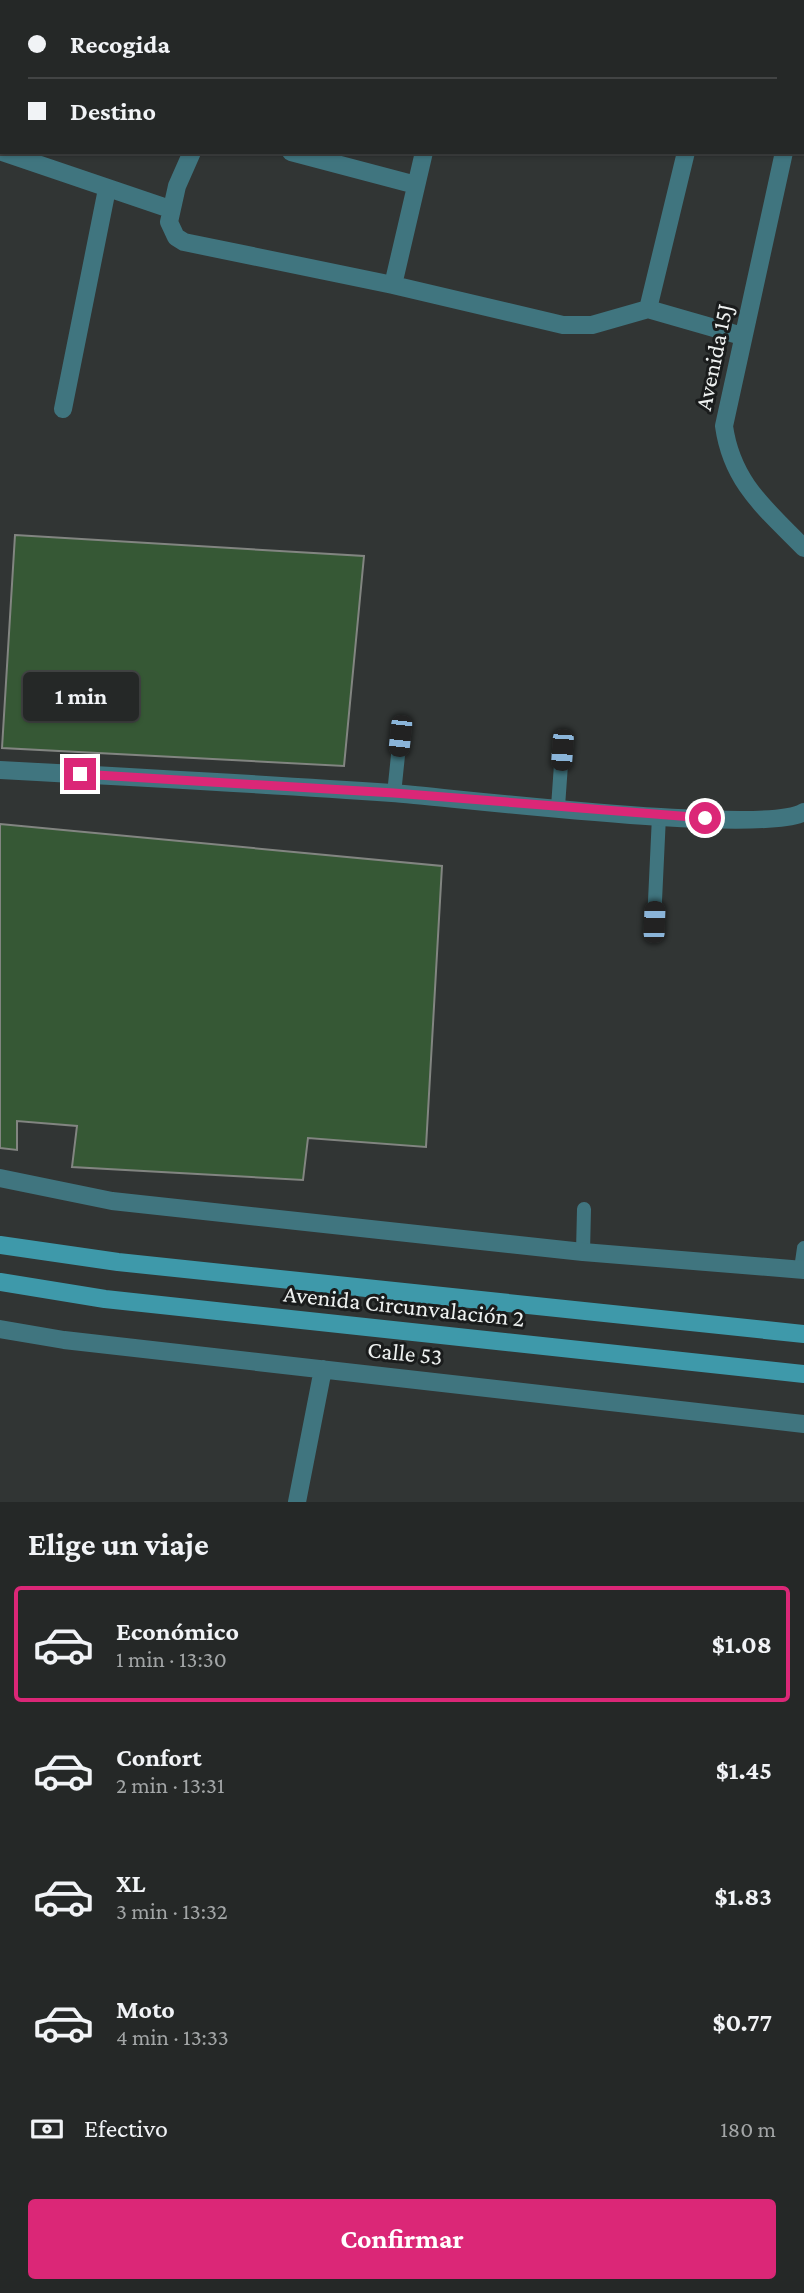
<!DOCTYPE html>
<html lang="es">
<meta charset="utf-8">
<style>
body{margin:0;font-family:"Crimson Pro",serif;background:#2d302f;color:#f1f3f6;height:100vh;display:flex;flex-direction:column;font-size:26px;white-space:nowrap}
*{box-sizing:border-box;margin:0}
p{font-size:23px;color:#a3a6a7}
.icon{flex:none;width:38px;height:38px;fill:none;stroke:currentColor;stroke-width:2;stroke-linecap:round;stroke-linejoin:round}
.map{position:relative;height:1502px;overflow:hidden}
.sheet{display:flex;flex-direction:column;background:#252827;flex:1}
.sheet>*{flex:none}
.banner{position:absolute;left:0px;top:0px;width:805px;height:154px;box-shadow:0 2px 5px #0004,0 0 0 2px #424444;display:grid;align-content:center;height:154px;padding:0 28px;background:#252827}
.end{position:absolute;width:32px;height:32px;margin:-16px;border:9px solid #db2777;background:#fff;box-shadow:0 0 0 4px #fff}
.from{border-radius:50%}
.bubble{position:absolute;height:49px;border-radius:7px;background:#252827;box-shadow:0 2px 5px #0004,0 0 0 2px #424444;font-size:23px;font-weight:700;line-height:49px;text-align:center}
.car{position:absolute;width:21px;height:42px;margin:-21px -10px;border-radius:9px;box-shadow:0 0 5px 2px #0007;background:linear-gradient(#222 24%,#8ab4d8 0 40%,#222 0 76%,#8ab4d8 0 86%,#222 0)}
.banner b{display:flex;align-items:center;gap:24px;height:66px;font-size:26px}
.banner b+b{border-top:2px solid #424444}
.banner i{width:18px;height:18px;background:#f1f3f6}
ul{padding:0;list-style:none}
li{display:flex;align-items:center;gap:21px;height:116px;margin:0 14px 10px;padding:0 14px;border:4px solid transparent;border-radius:7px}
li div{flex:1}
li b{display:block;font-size:26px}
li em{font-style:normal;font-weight:700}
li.active{border-color:#db2777}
li>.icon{width:63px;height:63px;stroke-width:1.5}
h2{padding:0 28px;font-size:32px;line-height:84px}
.pay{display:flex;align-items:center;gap:18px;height:77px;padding:0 28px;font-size:26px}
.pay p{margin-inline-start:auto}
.primary-button{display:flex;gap:14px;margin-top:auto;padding:14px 28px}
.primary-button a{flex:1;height:80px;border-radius:7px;background:#db2777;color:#fff;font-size:28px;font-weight:700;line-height:80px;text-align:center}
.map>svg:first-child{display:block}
.building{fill:#365835;stroke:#828581;stroke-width:2}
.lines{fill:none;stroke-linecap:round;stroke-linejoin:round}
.service{stroke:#40757f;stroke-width:14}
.minor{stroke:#40757f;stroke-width:18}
.secondary{stroke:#3e99aa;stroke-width:18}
.route{stroke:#db2777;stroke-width:9}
.labels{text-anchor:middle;stroke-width:6;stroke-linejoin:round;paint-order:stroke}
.street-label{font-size:24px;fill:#eef1f0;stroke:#1a1c1c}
</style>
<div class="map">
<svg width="804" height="1502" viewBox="0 0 804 1502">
<rect width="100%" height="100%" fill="#313534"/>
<path class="building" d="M15 535 364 556 344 766 2 748Z
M0 824 442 866 426 1147 308 1138 303 1180 72 1167 77 1126 17 1121V1150L0 1148Z"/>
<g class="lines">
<path class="service" d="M394 794 400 736
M558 807 562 750
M654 922 659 816
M583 1252 584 1209
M801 1269 804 1248"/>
<path class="minor" d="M403 0 409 2
M786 0 787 2
M20 2V0
M243 2 244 0
M0 19H2
M803 80 804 78
M0 91 2 83
M2 152 170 209
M192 152 177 186 169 222 176 237 184 242 393 285 563 325H592L648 309 742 336
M291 152 416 185
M784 152 724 426C732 483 766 509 804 548
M393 285 424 152
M648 309 686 152
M63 409 107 189
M0 770C131 777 262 784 392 793 458 798 765 836 804 812
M0 1178 112 1201 583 1252 804 1270
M0 1329 64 1340 804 1424
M297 1502 323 1369"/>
<path class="secondary" d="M0 1245 118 1262 804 1334
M0 1282 105 1299 804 1374"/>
</g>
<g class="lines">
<path class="route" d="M80 774 394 793 705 818"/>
</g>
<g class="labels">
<g class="street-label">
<text transform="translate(714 357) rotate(-78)" y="8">Avenida 15J</text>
<text transform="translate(404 1306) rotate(6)" y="8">Avenida Circunvalación 2</text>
<text transform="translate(405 1353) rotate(6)" y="8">Calle 53</text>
</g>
</g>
</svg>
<i class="end from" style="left:705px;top:818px"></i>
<i class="end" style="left:80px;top:774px"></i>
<div class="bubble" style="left:23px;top:672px;width:116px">1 min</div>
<i class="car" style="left:400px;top:736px;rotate:186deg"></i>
<i class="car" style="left:562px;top:750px;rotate:184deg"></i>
<i class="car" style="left:654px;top:922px;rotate:2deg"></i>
<div class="banner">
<b><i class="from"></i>Recogida</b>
<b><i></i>Destino</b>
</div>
</div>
<section class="sheet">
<h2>Elige un viaje</h2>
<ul>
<li class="active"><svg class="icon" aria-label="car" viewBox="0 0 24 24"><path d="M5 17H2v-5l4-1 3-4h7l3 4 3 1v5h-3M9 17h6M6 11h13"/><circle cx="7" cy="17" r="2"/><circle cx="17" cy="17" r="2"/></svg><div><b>Económico</b><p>1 min · 13:30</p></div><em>$1.08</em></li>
<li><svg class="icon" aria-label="car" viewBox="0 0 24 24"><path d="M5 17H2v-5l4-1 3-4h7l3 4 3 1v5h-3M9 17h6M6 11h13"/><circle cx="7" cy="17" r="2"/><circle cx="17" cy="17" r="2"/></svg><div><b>Confort</b><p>2 min · 13:31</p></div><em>$1.45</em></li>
<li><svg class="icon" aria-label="car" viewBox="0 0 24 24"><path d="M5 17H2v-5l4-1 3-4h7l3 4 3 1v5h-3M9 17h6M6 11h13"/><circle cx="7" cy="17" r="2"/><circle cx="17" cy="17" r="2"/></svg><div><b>XL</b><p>3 min · 13:32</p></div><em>$1.83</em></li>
<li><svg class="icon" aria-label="car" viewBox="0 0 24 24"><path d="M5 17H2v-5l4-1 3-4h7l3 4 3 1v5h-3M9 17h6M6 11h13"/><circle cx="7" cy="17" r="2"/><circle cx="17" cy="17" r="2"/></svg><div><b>Moto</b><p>4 min · 13:33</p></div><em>$0.77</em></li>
</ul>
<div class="pay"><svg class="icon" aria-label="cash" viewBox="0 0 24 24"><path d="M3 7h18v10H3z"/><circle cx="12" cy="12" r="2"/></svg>Efectivo<p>180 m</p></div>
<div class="primary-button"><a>Confirmar</a></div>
</section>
